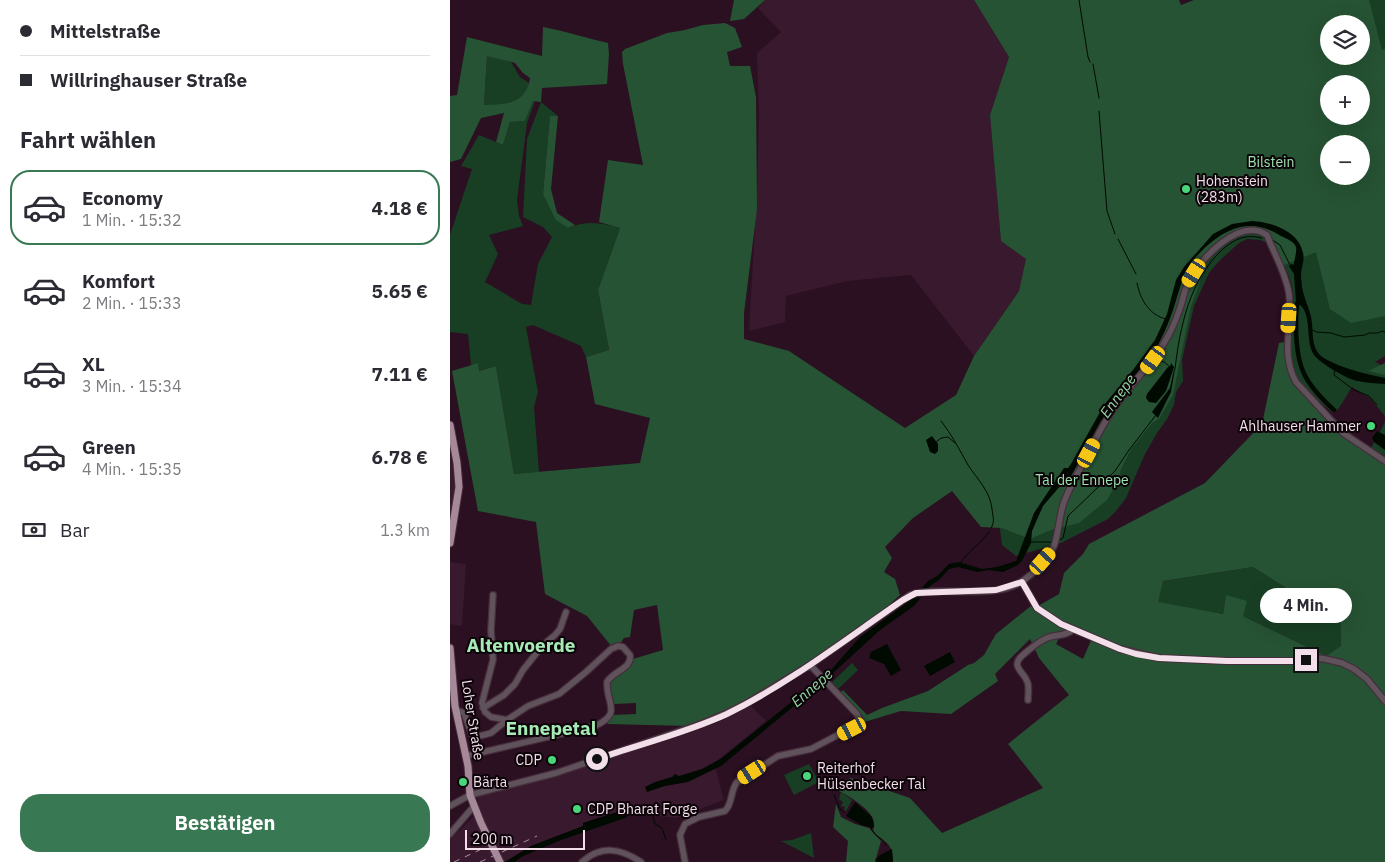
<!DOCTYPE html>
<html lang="de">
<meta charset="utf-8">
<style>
body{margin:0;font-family:"IBM Plex Sans",sans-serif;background:#f2f2f3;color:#2b2b33;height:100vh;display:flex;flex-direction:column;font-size:19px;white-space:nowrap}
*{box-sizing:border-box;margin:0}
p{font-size:16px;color:#7c7c81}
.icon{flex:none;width:28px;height:28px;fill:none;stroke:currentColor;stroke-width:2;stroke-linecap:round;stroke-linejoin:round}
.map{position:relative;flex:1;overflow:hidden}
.sheet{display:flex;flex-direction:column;background:#fff;width:450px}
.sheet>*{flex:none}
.banner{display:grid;align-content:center;height:110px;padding:0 20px;background:#fff}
.tools{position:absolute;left:870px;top:15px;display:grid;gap:10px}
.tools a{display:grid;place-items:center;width:50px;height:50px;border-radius:50%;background:#fff;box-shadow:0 5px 20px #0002;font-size:25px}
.scale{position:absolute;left:15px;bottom:12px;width:120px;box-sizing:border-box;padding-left:5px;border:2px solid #f2dfea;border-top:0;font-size:14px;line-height:18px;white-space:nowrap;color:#f2dfea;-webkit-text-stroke:4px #0c0308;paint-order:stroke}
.end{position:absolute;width:22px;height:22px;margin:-11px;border:6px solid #f2dfea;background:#111;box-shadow:0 0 0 2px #111}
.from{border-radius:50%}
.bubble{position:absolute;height:35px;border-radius:18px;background:#fff;box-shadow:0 5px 20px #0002;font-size:16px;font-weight:800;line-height:35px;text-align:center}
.car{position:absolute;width:15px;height:30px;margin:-15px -8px;border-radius:6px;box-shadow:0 0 4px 1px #0007;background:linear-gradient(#f5c518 24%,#345 0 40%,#f5c518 0 76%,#345 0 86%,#f5c518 0)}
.banner b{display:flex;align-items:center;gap:18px;height:48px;font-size:19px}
.banner b+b{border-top:1px solid #e1e1e2}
.banner i{width:12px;height:12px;background:#2b2b33}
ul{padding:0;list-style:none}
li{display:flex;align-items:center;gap:15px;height:75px;margin:0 10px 8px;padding:0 10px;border:2px solid transparent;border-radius:20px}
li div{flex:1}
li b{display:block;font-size:19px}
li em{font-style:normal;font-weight:800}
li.current{border-color:#387852}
li>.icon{width:45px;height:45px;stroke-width:1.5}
h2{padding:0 20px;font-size:22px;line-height:60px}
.pay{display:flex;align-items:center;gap:12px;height:55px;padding:0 20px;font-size:19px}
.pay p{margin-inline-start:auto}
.primary-button{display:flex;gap:10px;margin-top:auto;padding:10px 20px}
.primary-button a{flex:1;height:58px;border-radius:20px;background:#387852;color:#fff;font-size:20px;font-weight:800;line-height:58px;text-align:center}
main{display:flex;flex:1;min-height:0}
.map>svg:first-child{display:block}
.built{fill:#39192e}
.green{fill:#183f24;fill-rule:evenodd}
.forest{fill:#265333;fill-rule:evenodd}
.water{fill:#000a01}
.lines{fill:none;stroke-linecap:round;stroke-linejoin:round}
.stream{stroke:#000a01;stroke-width:1}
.canal{stroke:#000a01;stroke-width:4.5}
.minor-casing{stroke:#462d3d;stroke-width:8}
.major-casing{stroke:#462d3d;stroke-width:9}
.minor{stroke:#60525a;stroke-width:5.5}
.major{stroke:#a68999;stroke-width:7}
.rail{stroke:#a892a0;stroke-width:1;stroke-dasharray:6 6;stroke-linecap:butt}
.route{stroke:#f2dfea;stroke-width:6}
.poi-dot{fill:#47d779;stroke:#0c0308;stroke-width:2}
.labels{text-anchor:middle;stroke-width:4;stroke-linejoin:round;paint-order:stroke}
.park-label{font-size:14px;fill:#9ae2ab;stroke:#0c0308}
.poi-label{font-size:14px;fill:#f2dfea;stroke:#0c0308;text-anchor:start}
.street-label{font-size:14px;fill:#f2dfea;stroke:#0c0308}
.water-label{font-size:15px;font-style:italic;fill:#91d8a2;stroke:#0c0308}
.district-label{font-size:19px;font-weight:bold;fill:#a6ebb6;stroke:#0c0308}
</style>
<main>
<section class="sheet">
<div class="banner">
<b><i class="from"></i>Mittelstraße</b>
<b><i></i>Willringhauser Straße</b>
</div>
<h2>Fahrt wählen</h2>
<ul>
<li class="current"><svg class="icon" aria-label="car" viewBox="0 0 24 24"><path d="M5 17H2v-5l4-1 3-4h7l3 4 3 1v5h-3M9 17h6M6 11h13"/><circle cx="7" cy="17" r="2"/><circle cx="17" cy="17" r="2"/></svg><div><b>Economy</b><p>1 Min. · 15:32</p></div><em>4.18 €</em></li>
<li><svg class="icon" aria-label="car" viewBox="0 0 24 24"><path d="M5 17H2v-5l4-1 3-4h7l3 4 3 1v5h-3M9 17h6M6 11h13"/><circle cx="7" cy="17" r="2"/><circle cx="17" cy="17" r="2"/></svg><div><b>Komfort</b><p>2 Min. · 15:33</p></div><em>5.65 €</em></li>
<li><svg class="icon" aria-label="car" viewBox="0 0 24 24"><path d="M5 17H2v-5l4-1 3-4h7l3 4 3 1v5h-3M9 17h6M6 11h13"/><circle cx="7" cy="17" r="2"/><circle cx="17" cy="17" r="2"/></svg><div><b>XL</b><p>3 Min. · 15:34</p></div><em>7.11 €</em></li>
<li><svg class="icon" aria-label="car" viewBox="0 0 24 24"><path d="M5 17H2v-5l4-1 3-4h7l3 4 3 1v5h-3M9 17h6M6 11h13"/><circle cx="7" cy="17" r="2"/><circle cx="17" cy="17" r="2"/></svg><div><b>Green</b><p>4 Min. · 15:35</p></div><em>6.78 €</em></li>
</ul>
<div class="pay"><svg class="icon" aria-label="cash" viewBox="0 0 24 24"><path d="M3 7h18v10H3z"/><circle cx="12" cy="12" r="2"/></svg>Bar<p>1.3 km</p></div>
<div class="primary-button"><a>Bestätigen</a></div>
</section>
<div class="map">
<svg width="935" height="862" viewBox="0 0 935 862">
<rect width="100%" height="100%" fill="#2a1021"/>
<path class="built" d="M315 0H524L559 57 540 115 551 241 577 259 569 291 524 356 461 275 397 281 336 296 335 322 299 331 307 191 309 113 307 53 331 32 308 8Z
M0 451 6 483 3 506 0 519Z
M0 562 16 564 12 626 0 624Z
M301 706 316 721 264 763 274 800 226 818 189 814 186 806 133 823 134 826 81 846 54 862 34 821 27 797 171 755 266 723Z
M23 817 25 819 46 862H0V837L11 829Z"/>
<path class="green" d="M773 0H935V322L930 323 935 322V356L925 362 935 367V416L920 398 902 387 889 408 883 413C873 404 862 396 854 387 832 361 845 323 843 292 841 276 832 261 825 246L810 240 797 239 789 243 769 261 759 273 744 306 732 360 733 381 726 392 724 405 717 419 707 433 695 454 676 498 666 511 658 519 611 543 566 556 552 545 548 514ZM879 24H911V56H879ZM879 84H911V116H879ZM879 144H911V176H879Z
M37 55 61 62 70 77 79 83C75 104 51 104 34 106Z
M83 100 85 101 77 123 67 200 69 216 73 226 39 235 48 254 35 282 72 304 81 305 88 264 102 237 93 227 73 217 77 139 91 102 108 116 100 117 93 194 118 228C136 220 153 223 170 228L148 290 159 350 136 357 131 346 83 325 76 327 88 392 84 407 89 472 64 474 46 366 28 371 27 364 21 365 18 334 0 332V235L22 169 11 166 29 135 53 145 60 122 75 121Z
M935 422V456L921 448Z
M803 567 891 623V646L876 656 793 616 776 595 773 614 707 603 713 581Z
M402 663 408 670 386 691 379 685Z
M359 764 369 782 344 795 334 775Z
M391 792 402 800 396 811 394 810 395 807 391 806 393 802 389 799Z
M361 833 364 858 331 841 342 840Z"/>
<path class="forest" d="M284 0H315L294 19 280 21Z
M524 0H729L731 5 744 0H919L932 50 935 49V316L901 323 880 309 866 252 832 266 819 233 809 229 783 233 773 238 763 248 741 306 723 395 709 419 703 422 681 449 671 469 669 479 657 500 629 523 601 530 580 539 552 528 531 527 502 491 463 518 435 547 442 558 434 572 445 579 450 595 438 606 385 645 298 700 267 716 239 726 157 724 162 715 186 714V703L164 704 159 682C167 671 177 672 183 659L213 650 207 605 184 610 180 637 174 638 170 644 162 647 137 616 95 594 86 522 28 511 2 371 28 363 29 371 46 366 64 474 190 463 200 418 145 404 136 357 159 350 148 290 170 228 149 222 158 160 193 165 173 64 172 52 175 49 217 33 235 30 253 25 275 23 285 28 292 47 277 52 280 66H300L306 97 307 209 294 313V339L339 351 455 428 506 395 524 356 569 291 576 259 551 241 540 115 559 57ZM879 24H911V56H879ZM879 84H911V116H879ZM879 144H911V176H879Z
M93 27C115 31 136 38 158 43L159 54 157 84 92 88 91 102 83 101 75 121 60 122 53 145 46 142 54 113 31 118 11 159 0 162V96L7 95 17 37 92 56ZM37 56 65 63 73 73 80 78C76 104 56 104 34 105Z
M100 116H108L101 189 107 213 125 225 118 228 106 220 93 194Z
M835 342 836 359 839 372 878 421 935 463V862H443C443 840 433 844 423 830 431 814 400 797 389 791V783L401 778 460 798 492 833 593 788 558 744 619 695 589 658 580 639 545 674 548 681 501 714 451 711 411 723 389 694 393 690 417 715 432 708 478 691 518 665 524 663 534 655 546 634 582 605 588 606 609 594 614 573 633 554 639 544 755 483 812 424 829 343ZM803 567 891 623V646L876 656 793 616 797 601 776 595 773 614 708 602 713 581ZM624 631 642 638 633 659 606 644 610 636Z
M935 363V375L918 371Z
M386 804 391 817 405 824 419 828 431 841 425 862H396L398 841 383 827Z"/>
<path class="water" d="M802 221C821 222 849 231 853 253 855 261 851 268 851 275 851 279 852 283 852 287 854 299 861 311 862 323 863 333 862 344 868 353 878 365 919 375 935 378V384C926 383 917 383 908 381 899 380 869 363 864 355 854 340 864 311 846 302L844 274 839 266 842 264 844 265C844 260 847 252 846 247 844 241 835 238 831 236 798 214 769 231 745 258 730 276 728 300 719 321 714 334 707 347 701 358H699L651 421 620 478 611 485 593 506 582 531 581 543 572 561 568 565 553 572 539 570 527 572 508 567 499 569 489 580 480 586 464 606 430 630 372 683 271 766 238 782 215 786 197 792 195 787 205 782 222 777 225 774 229 776 252 769 272 758 381 670 410 637 462 599 478 581 487 576 499 564 509 562 532 569 547 567 566 561 584 513 614 468H618L621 464 654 405 683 370 705 340 717 314 726 280 734 267 763 234 782 224Z
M721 363 724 367 716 391 706 403 699 402 696 398 697 394 718 367H720Z
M724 369H725L721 392 708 418 702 412 720 388Z
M927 431 935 435V450L924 442 922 438Z
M482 436 488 444V451L485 454 480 452 476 440Z
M437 644 451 670 441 676 434 664 419 658 421 652Z
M500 652 505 662 480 676 474 666Z
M405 802 422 817 424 826 423 828 411 825 396 816Z
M186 806 182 813 175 818 111 840 71 857 65 862H55L81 846 133 826V823Z
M442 849 443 862H427L425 860 430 855Z"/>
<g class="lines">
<path class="stream" d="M629 0 638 57 640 62
M643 64 649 98
M649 111 657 211 665 234
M668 239 686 274
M821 239 830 245 840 265
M687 283C690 299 699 315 716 319
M861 329 866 332 881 333 894 337 915 335 919 333H928L932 331 935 332
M705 359 714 362 720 367
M725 369C730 326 740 279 773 249 786 238 796 234 812 238
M885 370 884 375 904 390 919 396 927 405
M491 421C502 435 509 449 518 465 528 480 540 491 542 509 543 517 545 522 541 528
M486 442 491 438 498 437 505 443
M608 541 613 538 618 516 665 471 679 450 706 415
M581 542H604
M510 564C517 551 531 544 539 532
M384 795 390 809 394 812
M201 809 205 824 212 828 216 840
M421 827C424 839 433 836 436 845"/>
<path class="canal" d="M850 298C845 305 846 315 846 324 846 366 853 382 884 410"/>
<g class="minor-casing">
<path id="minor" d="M572 582 587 608 611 624 670 649 709 658 777 661H844L867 658 875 659 892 663 904 669 917 679 935 701
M43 595 41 630 43 660 32 703 35 712 41 717 57 720
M578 700C578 695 579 689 578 684 575 671 558 667 574 654 581 648 589 641 597 638 605 634 617 637 623 629
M33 708 54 695 65 684 73 670 93 645 105 635 110 629 116 612
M6 710 14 713 22 735 26 737 41 733 57 720 78 706 109 694 136 672 161 649 168 646 173 647 180 655C182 669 163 671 157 682 156 704 173 713 145 726L16 756
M0 806 20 795 106 773 251 724 275 714 299 702 360 665 460 595C493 585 546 601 574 580 585 572 599 558 604 546 609 532 609 516 614 502 619 488 628 474 634 461 644 443 653 423 666 405 681 384 700 366 714 343 721 332 726 320 730 308 733 300 734 291 738 283 749 260 789 216 817 235 824 254 836 273 839 294 843 324 830 354 846 382L893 433 935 461
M0 834 24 806
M132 862C151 845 170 848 191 862
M235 862 230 835 235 824 249 817 275 811C283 803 280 791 287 782L328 756 361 749 407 725 410 720 407 714 360 665"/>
</g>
<g class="major-casing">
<path id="major" d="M0 425 7 463 9 487 0 543
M0 648 5 706 18 766 20 795 31 823 50 862"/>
</g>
<use href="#minor" class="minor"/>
<use href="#major" class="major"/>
<path class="rail" d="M4 862 36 847
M30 862 87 836"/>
</g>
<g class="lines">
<path class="route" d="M147 759C190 744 236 733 277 714 340 683 396 639 453 600L466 593 546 590 572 582 587 608 611 624 670 649 686 654 709 658 777 661H844L856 660"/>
</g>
<g class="poi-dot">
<circle cx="736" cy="189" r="5"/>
<circle cx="921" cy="426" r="5"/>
<circle cx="102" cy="760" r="5"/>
<circle cx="357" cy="776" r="5"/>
<circle cx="13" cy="782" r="5"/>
<circle cx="127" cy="809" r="5"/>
</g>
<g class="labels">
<g class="park-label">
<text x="821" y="167">Bilstein</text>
<text x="632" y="485">Tal der Ennepe</text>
</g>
<g class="poi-label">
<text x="746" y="186">Hohenstein<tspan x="746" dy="16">(283m)</tspan></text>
<text x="911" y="431" text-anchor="end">Ahlhauser Hammer</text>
<text x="92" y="765" text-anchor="end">CDP</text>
<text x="367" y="773">Reiterhof<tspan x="367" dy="16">Hülsenbecker Tal</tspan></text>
<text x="23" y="787">Bärta</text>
<text x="137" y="814">CDP Bharat Forge</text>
</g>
<g class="street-label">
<text transform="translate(23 720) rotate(81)" y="5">Loher Straße</text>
</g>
<g class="water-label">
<text transform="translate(668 396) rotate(-54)" y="5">Ennepe</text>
<text transform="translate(362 688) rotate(-41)" y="5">Ennepe</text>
</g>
<g class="district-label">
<text x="71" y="652">Altenvoerde</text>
<text x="101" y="735">Ennepetal</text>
</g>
</g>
</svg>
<div class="tools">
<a><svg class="icon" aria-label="layers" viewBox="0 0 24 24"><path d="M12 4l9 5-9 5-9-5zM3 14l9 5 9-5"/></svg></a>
<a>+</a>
<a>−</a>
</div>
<div class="scale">200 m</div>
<i class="end from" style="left:147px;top:759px"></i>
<i class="end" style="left:856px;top:660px"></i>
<div class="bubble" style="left:810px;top:588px;width:92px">4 Min.</div>
<i class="car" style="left:744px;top:273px;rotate:212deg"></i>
<i class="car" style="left:839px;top:318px;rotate:184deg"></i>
<i class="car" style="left:703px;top:360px;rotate:216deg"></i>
<i class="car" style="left:639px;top:453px;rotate:28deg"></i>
<i class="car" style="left:593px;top:561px;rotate:42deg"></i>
<i class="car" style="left:402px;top:729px;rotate:243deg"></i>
<i class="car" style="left:302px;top:772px;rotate:237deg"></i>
</div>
</main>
